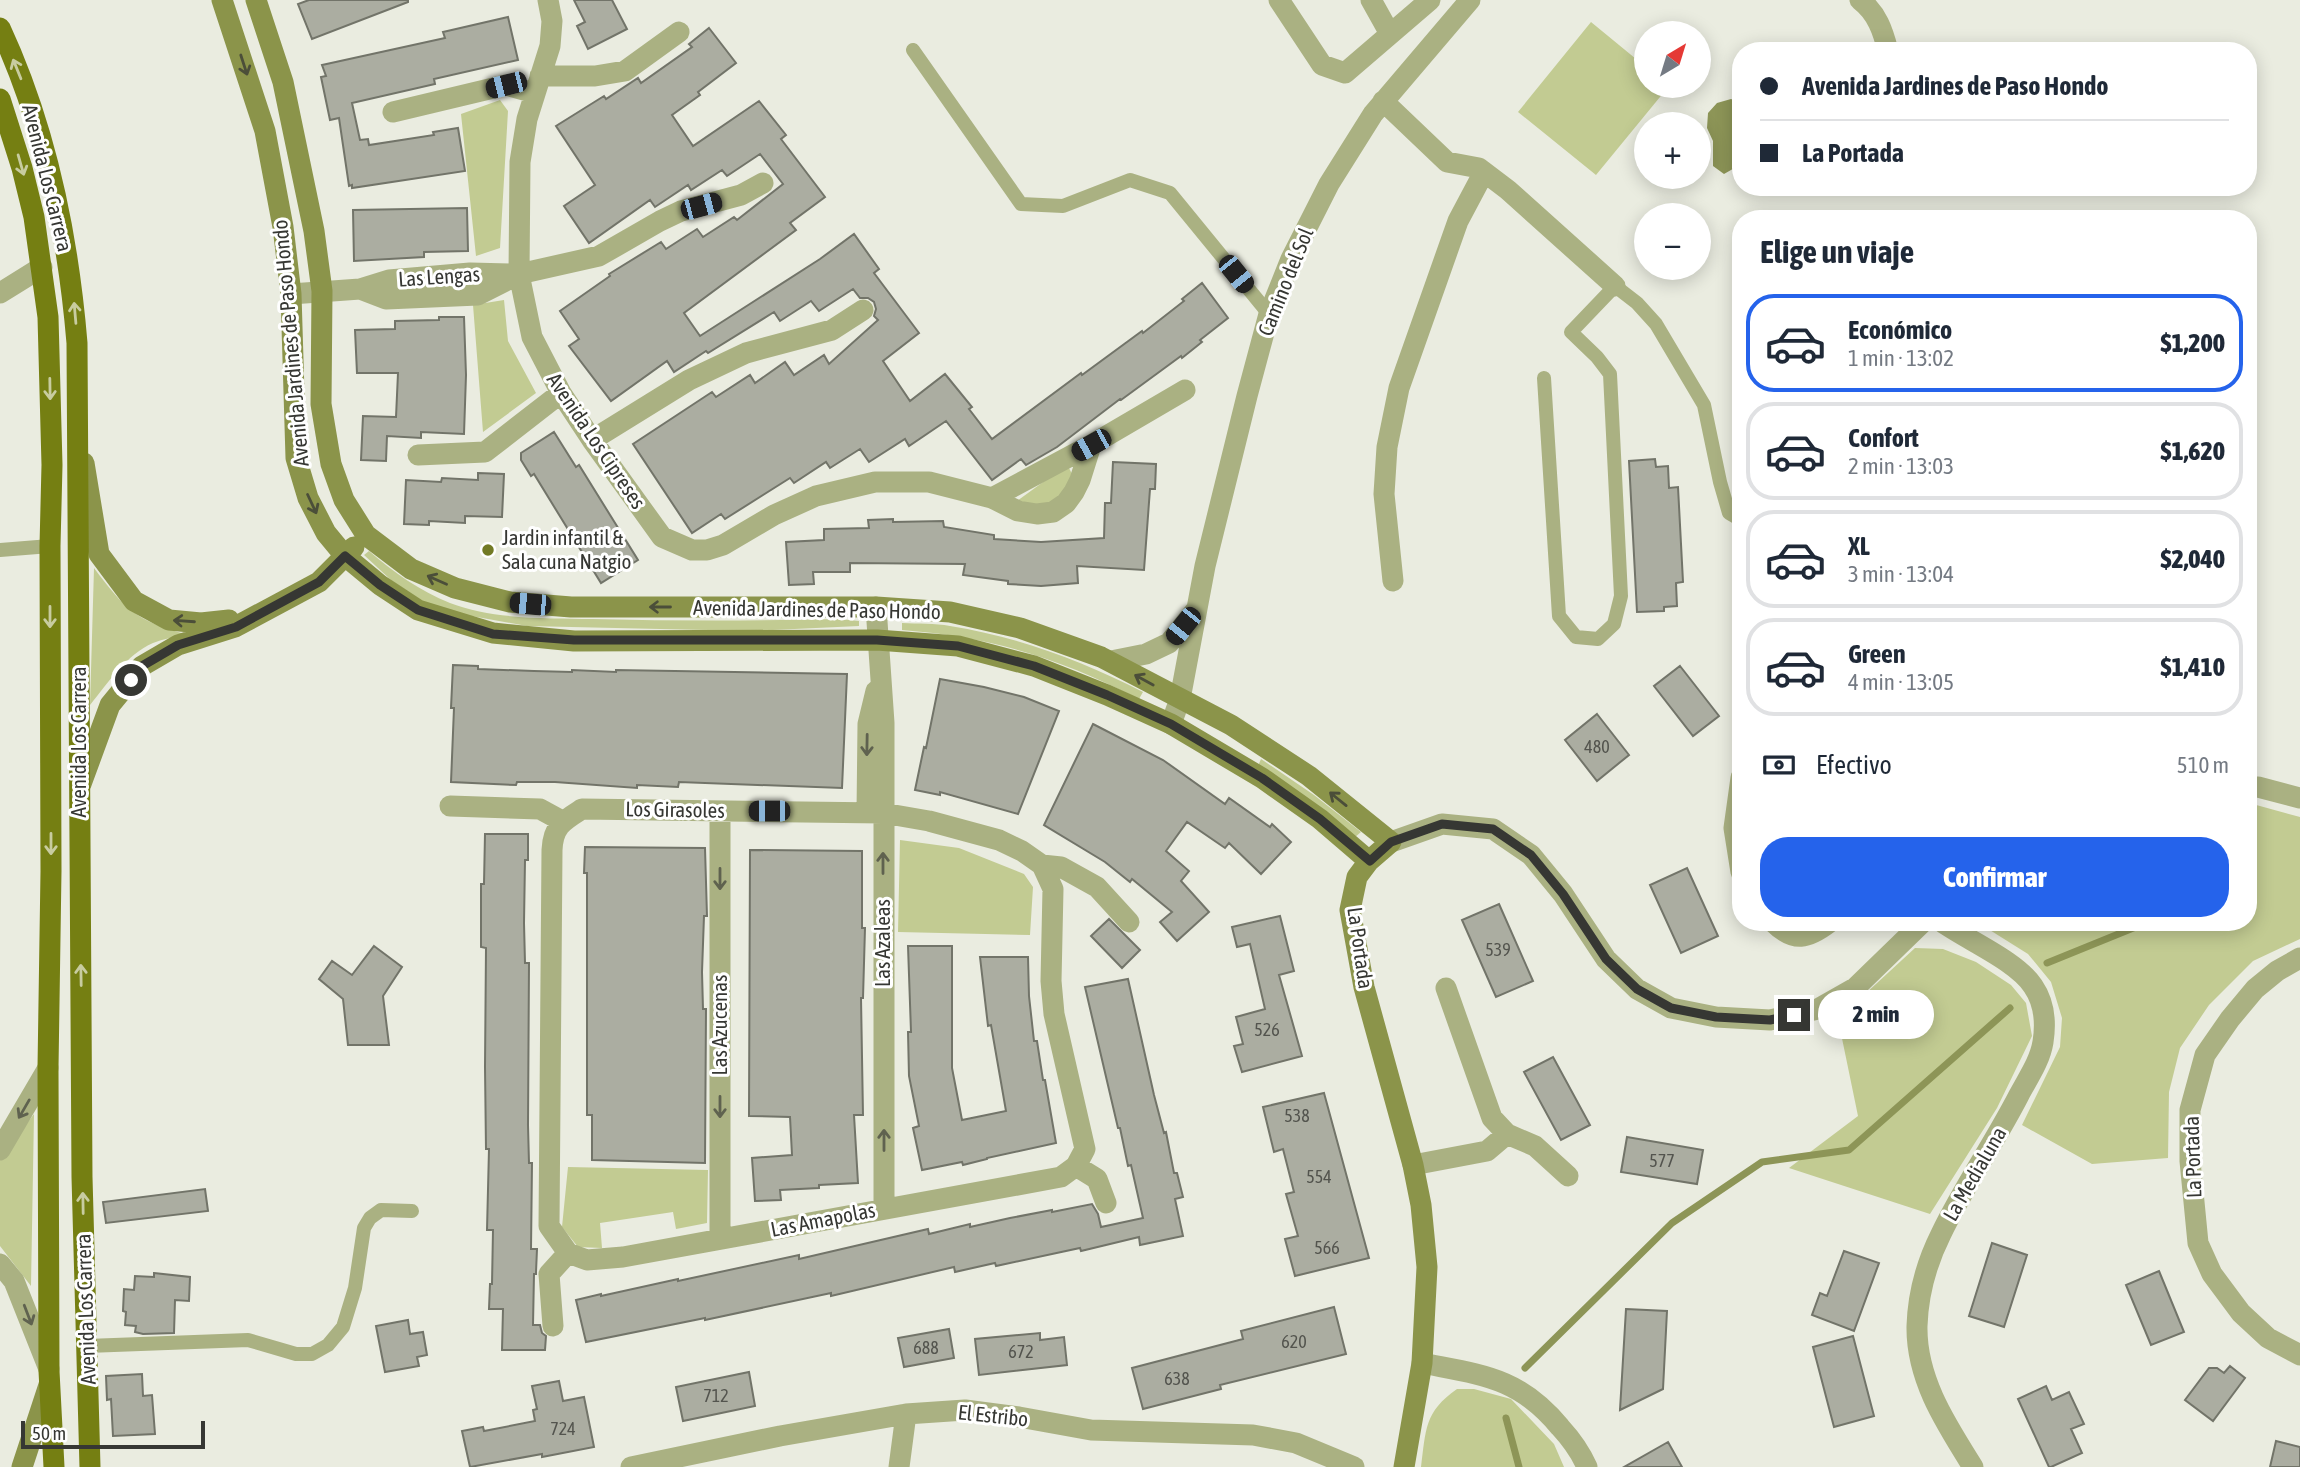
<!DOCTYPE html>
<html lang="es">
<meta charset="utf-8">
<style>
body{margin:0;font-family:"Asap Condensed",sans-serif;background:#f2f2f3;color:#1f2937;height:100vh;display:flex;flex-direction:column;font-size:26px;white-space:nowrap}
*{box-sizing:border-box;margin:0}
p{font-size:23px;color:#747a83}
.icon{flex:none;width:38px;height:38px;fill:none;stroke:currentColor;stroke-width:2;stroke-linecap:round;stroke-linejoin:round}
.map{position:relative;flex:1;overflow:hidden}
.side{position:absolute;left:1732px;top:210px;width:525px;height:721px;display:flex;flex-direction:column;background:#fff;border-radius:28px;box-shadow:0 4px 18px #0003}
.side>*{flex:none}
.guide{position:absolute;left:1732px;top:42px;width:525px;height:154px;border-radius:28px;box-shadow:0 4px 18px #0003;display:grid;align-content:center;height:154px;padding:0 28px;background:#fff}
.needle{width:46px;rotate:38deg}
.controls{position:absolute;left:1634px;top:21px;display:grid;gap:14px}
.controls a{display:grid;place-items:center;width:77px;height:77px;border-radius:50%;background:#fff;box-shadow:0 4px 18px #0003;font-size:35px}
.scale{position:absolute;left:21px;bottom:18px;width:184px;box-sizing:border-box;padding-left:7px;border:4px solid #363733;border-top:0;font-size:19px;line-height:24px;white-space:nowrap;color:#363733;-webkit-text-stroke:5px #fff;paint-order:stroke}
.end{position:absolute;width:32px;height:32px;margin:-16px;border:9px solid #363733;background:#fff;box-shadow:0 0 0 4px #fff}
.from{border-radius:50%}
.bubble{position:absolute;height:49px;border-radius:24px;background:#fff;box-shadow:0 4px 18px #0003;font-size:23px;font-weight:800;line-height:49px;text-align:center}
.car{position:absolute;width:21px;height:42px;margin:-21px -10px;border-radius:9px;box-shadow:0 0 5px 2px #0007;background:linear-gradient(#222 24%,#8ab4d8 0 40%,#222 0 76%,#8ab4d8 0 86%,#222 0)}
.guide b{display:flex;align-items:center;gap:24px;height:66px;font-size:26px}
.guide b+b{border-top:2px solid #e0e1e3}
.guide i{width:18px;height:18px;background:#1f2937}
ul{padding:0;list-style:none}
li{display:flex;align-items:center;gap:21px;height:98px;margin:0 14px 10px;padding:0 14px;border:4px solid #e0e1e3;border-radius:28px}
li div{flex:1}
li b{display:block;font-size:26px}
li em{font-style:normal;font-weight:800}
li.current{border-color:#2563eb}
li>.icon{width:63px;height:63px;stroke-width:1.5}
h2{padding:0 28px;font-size:32px;line-height:84px}
.pay{display:flex;align-items:center;gap:18px;height:77px;padding:0 28px;font-size:26px}
.pay p{margin-inline-start:auto}
.primary-button{display:flex;gap:14px;margin-top:auto;padding:14px 28px}
.primary-button a{flex:1;height:80px;border-radius:28px;background:#2563eb;color:#fff;font-size:28px;font-weight:800;line-height:80px;text-align:center}
.map>svg:first-child{display:block}
.green{fill:#c2cb92}
.water{fill:#8d9557}
.lines{fill:none;stroke-linecap:round;stroke-linejoin:round}
.stream{stroke:#8d9557;stroke-width:7}
.building{fill:#abada1;stroke:#727469;stroke-width:2}
.lane{stroke:#aab182;stroke-width:14}
.street{stroke:#aab182;stroke-width:21}
.secondary{stroke:#8b944a;stroke-width:21}
.primary{stroke:#757f12;stroke-width:21}
.oneway{stroke:#4b4e39}
.oneway2{stroke:#c8cca0}
.oneway3{stroke:#5f624f}
.route{stroke:#363733;stroke-width:9}
.poi-dot{fill:#727a25;stroke:#fff;stroke-width:2.5}
.labels{text-anchor:middle;stroke-width:6;stroke-linejoin:round;paint-order:stroke}
.number-label{font-size:18px;fill:#53544e}
.street-label{font-size:21px;fill:#363733;stroke:#fff}
.poi-label{font-size:21px;fill:#363733;stroke:#fff;text-anchor:start}
</style>
<div class="map">
<svg width="2300" height="1467" viewBox="0 0 2300 1467">
<rect width="100%" height="100%" fill="#eaece0"/>
<path class="green" d="M1591 22 1647 68V86H1669L1596 175 1518 112Z
M500 100 508 111 500 248 476 256 461 114Z
M504 300 508 341 536 393 483 432 473 305Z
M1069 468 1073 476C1053 509 1050 509 1013 504L1061 469Z
M369 551C393 572 420 591 450 603 494 620 546 618 593 619 675 621 757 621 839 619L859 621V626L749 631 527 626 455 613 422 601 392 581 364 555Z
M94 568C124 608 136 621 185 634 175 637 163 639 153 643 127 654 108 683 90 705Z
M902 623C918 624 935 623 950 626 1019 637 1082 661 1143 692L1139 699C1059 658 992 637 902 630Z
M1261 759 1314 795 1361 832 1354 838 1258 766Z
M2249 803 2300 817V939L2253 961 2209 1005 2180 1048 2169 1092 2168 1158 2092 1164 2022 1125 2060 1047 2062 1018 2051 982 2028 954 1977 922H2249Z
M900 840 959 848 1024 874 1033 887 1030 935 898 932Z
M1915 948 1943 949 1976 962 2011 985 2026 1003 2032 1036 1997 1108 1930 1214 1789 1168 1858 1116 1838 1019Z
M34 1114 31 1286 0 1246V1159Z
M568 1167 708 1170 707 1223 676 1229 673 1212 600 1223 602 1248 578 1247 562 1227Z
M1457 1389H1474L1511 1399 1554 1444 1564 1467H1421C1426 1430 1424 1412 1457 1389Z"/>
<path class="water" d="M1731 99 1739 102 1741 105V138L1737 142 1740 153 1738 166 1724 174 1713 166V141L1707 128 1708 113 1717 103Z"/>
<g class="lines">
<path class="stream" d="M2249 881 2250 880
M2047 963 2148 922
M1525 1368 1672 1223 1762 1162 1849 1150 2010 1008
M1506 1418 1519 1467"/>
</g>
<path class="building" d="M309 0H408V2L312 39 298 4Z
M574 0H612L627 29 588 49 577 26 585 22Z
M508 17 518 60 434 79 435 84 352 103 360 140 368 139 369 145 434 135 433 132 458 128 465 171 352 188V185L349 186 339 118 330 120 321 77 326 76 322 65 445 38 443 32Z
M709 28 736 63 698 92 700 95 672 115 693 146 759 101 786 135 781 139 825 197 790 223 796 230 684 313 700 336 820 259 854 234 879 269 874 273 919 333 883 361 910 401 945 374 972 407 969 409 992 439 1081 373 1082 375 1142 331 1143 333 1184 301 1182 299 1202 283 1228 318 1200 340 1202 342 1182 358 1181 356 1121 400 1120 399 1057 447 1026 465 1021 459 992 480 946 421 909 446 905 439 869 462 860 449 830 468 826 462 794 483 790 478 725 519 721 514 692 533 633 444 712 392 716 397 750 375 755 383 785 362 794 375 824 355 829 364 878 320 874 316 876 309 874 302 868 298H860L853 289 819 311 811 301 780 321 774 312 708 353 706 351 674 372 667 361 611 401 569 346 579 339 560 311 610 276 609 274 661 242 666 249 697 229 703 237 734 217 737 220 783 184 760 154 727 176 722 170 691 190 688 185 655 207 650 200 589 243 564 206 595 185 556 126 604 96 606 99 638 78 641 83 692 47 689 44Z
M467 208 468 251 424 252V257L354 261 353 210Z
M439 317H464L466 375 464 434 421 432V438L387 436 386 461 361 460 363 416 396 417 398 373H357L355 330 395 329V321L439 320Z
M554 432 576 467 579 465 638 560 601 583 534 474 531 476 521 460V453Z
M1655 459 1656 467 1668 466 1669 488 1678 487 1683 582 1676 583 1677 606 1664 607V611L1637 612 1629 461Z
M1113 462 1156 464 1155 489H1150L1144 570 1077 566 1078 583 1041 586 1008 584V581L963 575 965 564 850 563V572H813L814 584 789 585 786 542 824 540V529L869 528 868 520 893 519V522L943 521 944 527 994 535V539L1041 542 1104 538 1105 503H1111Z
M478 473 504 474 502 517 465 516V523L429 521V525L404 524 406 480 441 482 442 478 478 480Z
M453 665 478 666V669L534 671 572 672V670L616 672V670L847 674 842 788 679 782 678 787 637 785V788L555 782H517L516 785 451 782 454 708H451Z
M1680 666 1719 716 1693 736 1654 686Z
M940 679 984 687 1024 697 1059 711 1018 814 940 792V795L915 790 924 747 926 748Z
M1597 714 1629 755 1597 781 1565 740Z
M1093 724 1163 760 1225 804 1229 798 1270 827 1272 824 1291 842 1261 874 1229 843 1225 848 1187 822 1166 851 1189 871 1181 881 1209 912 1177 941 1160 922 1172 912 1132 879 1130 882 1105 862 1044 825Z
M485 834H528V860H525L524 923 525 963H529L528 1125 529 1163H532L531 1249H537L536 1272V1274H534L533 1325H540L542 1333 546 1336 545 1350H502L503 1309H489L490 1284H492L493 1230H487L489 1149H486L485 1067 486 948 481 947V884H484Z
M585 847 705 848 707 916H704L702 972 703 1009H706L705 1163 592 1160V1115H587V873H584Z
M750 850 862 851V928H865L863 998H861L863 1115H854L858 1183 819 1185V1188L780 1190 781 1200 755 1201 752 1158 792 1155 790 1117 749 1116Z
M1687 868 1718 936 1681 953 1650 885Z
M1499 904 1533 981 1496 997 1462 920Z
M1280 916 1294 971 1279 975 1302 1056 1242 1072 1234 1046 1243 1044 1236 1017 1265 1009 1250 944 1237 947 1232 927Z
M1109 919 1140 950 1122 968 1091 936Z
M374 946 402 967 383 996 389 1045H348L343 999 319 979 332 961 352 975Z
M908 946H952V1068L962 1120 1006 1111 991 1025 988 1026 980 957H1028L1029 996 1034 1041H1037L1043 1080H1045L1056 1143 987 1158V1159L963 1165 962 1162 922 1170 913 1128 919 1126 909 1076 908 1032H911Z
M1128 979 1154 1095 1164 1133 1166 1132 1174 1173H1177L1183 1197 1175 1199 1183 1236 1140 1245 1139 1237 1081 1251 1080 1248 996 1266 995 1263 955 1272 954 1267 831 1296V1293L705 1320V1318L586 1342 576 1300 601 1294V1296L678 1279V1281L799 1255V1259L928 1229 929 1234 970 1224V1227L1010 1218 1052 1210V1212L1092 1204 1098 1214 1101 1227 1143 1218 1131 1165 1128 1166 1120 1128H1118L1085 987Z
M1553 1057 1590 1125 1561 1140 1524 1072Z
M1324 1093 1369 1258 1295 1276 1285 1239 1298 1236 1286 1194 1294 1192 1283 1149 1274 1152 1263 1107Z
M1627 1137 1703 1150 1697 1184 1621 1172Z
M205 1189 208 1211 106 1223 103 1202Z
M1992 1243 2027 1255 2004 1327 1969 1316Z
M1844 1251 1879 1263 1854 1331 1812 1315 1820 1293 1827 1296Z
M2159 1271 2184 1332 2151 1345 2126 1285Z
M154 1273 190 1277 189 1301 175 1300 174 1333 143 1334 135 1332 136 1326 125 1325 126 1312 123 1311 124 1289 134 1290 135 1276 154 1277Z
M1334 1307 1346 1354 1220 1385 1221 1389 1143 1409 1132 1368 1243 1339 1241 1331Z
M1626 1309 1667 1311 1663 1389 1620 1410Z
M408 1320 410 1334 423 1332 427 1355 417 1357 419 1366 385 1372 376 1326Z
M949 1329 954 1358 904 1367 898 1338Z
M1040 1333V1340L1064 1337 1067 1365 979 1375 975 1339Z
M1853 1336 1874 1416 1834 1427 1813 1347Z
M2230 1366 2245 1378 2213 1421 2185 1400 2209 1368H2217L2224 1373Z
M749 1372 755 1406 683 1421 676 1387Z
M142 1374 143 1396 152 1395 155 1434 113 1436 111 1399 107 1400 106 1376Z
M559 1381 563 1401 584 1397 594 1447 542 1457V1454L470 1467 462 1431 483 1427 484 1431 535 1421 533 1410 537 1409 532 1386Z
M2046 1386 2052 1400 2069 1392 2084 1424 2071 1429 2082 1453 2051 1467H2049L2018 1399Z
M2276 1441 2300 1447V1467H2270Z
M1668 1442 1682 1467H1624Z"/>
<g class="lines">
<path class="lane" d="M913 50 1021 204 1063 206 1130 180 1170 193 1269 314
M1544 378 1559 616 1576 637 1598 639 1614 624 1621 596 1610 374 1597 357 1571 332 1615 286 1637 303 1656 324 1704 405 1720 482 1729 513 1741 520
M0 550 50 546
M87 1346 248 1340 296 1354H312L328 1345 343 1327 355 1288 364 1228 370 1218 381 1210 412 1211"/>
<path class="street" d="M548 0 552 21 550 46 527 119 520 162 519 274 532 337 561 393 592 440 662 537 692 550H707L723 545 774 515 816 496 875 482H929L992 498 1018 511 1037 514 1053 512 1066 503 1074 492 1080 480 1091 445 1185 390
M1279 0 1322 65 1345 73 1430 0
M1371 0 1390 34
M1860 0C1877 13 1883 31 1888 51
M540 76H595L625 71 679 32
M1383 101 1447 162 1479 168 1508 190 1615 286
M393 112 506 85 534 93
M360 289 386 299 478 295 519 274 599 256 660 221 681 211 741 195 763 183
M0 293 42 267
M291 294 360 289 389 280 470 273 514 274
M592 440 689 380 746 353 832 330 863 310
M418 455 485 452 561 393
M992 498 1091 445
M1393 581 1384 494 1387 447 1399 388 1458 221 1484 172
M876 607 884 723V1208
M1111 661 1146 654 1169 643 1195 611
M1171 724 1180 699 1205 566 1247 396 1269 314 1291 259 1329 184 1373 114 1470 0
M1741 778 1734 828 1741 872
M2249 787H2258L2300 798
M450 806 540 809 562 821
M720 811V1239
M867 813 868 724 876 691
M1391 842 1442 824 1493 829 1531 855 1563 894 1606 959 1637 989 1671 1008 1716 1017 1770 1020 1818 1009 1855 988 1923 922
M1042 865 1053 889 1051 981 1054 1014 1085 1149 1076 1166 1061 1177 623 1257 587 1260 568 1253 549 1226 552 850C553 826 563 821 582 809L883 813 929 821 999 840 1022 851 1042 865 1061 867 1097 887 1129 922
M1773 922C1794 943 1808 939 1830 922
M1942 922C1967 940 2017 961 2033 986 2044 1002 2046 1023 2043 1042 2040 1061 2028 1078 2019 1095 1995 1142 1964 1186 1941 1234 1927 1262 1918 1295 1917 1326 1916 1379 1946 1424 1973 1467
M2300 958 2277 971 2255 989 2230 1019 2205 1055 2190 1110V1161L2198 1243 2212 1274 2241 1313 2268 1338 2300 1355
M1446 988 1492 1118 1507 1134 1535 1146 1568 1176
M0 1150 48 1068
M1413 1165 1487 1151 1507 1134
M1076 1166 1097 1179 1106 1203
M0 1264 14 1281 49 1369
M553 1326 549 1274 568 1253
M1422 1363C1482 1375 1519 1377 1560 1427 1572 1440 1580 1451 1587 1467
M631 1467 780 1436 906 1414 965 1410 1019 1417 1091 1430 1253 1435 1296 1443 1354 1467
M899 1467 906 1414"/>
<path class="secondary" d="M222 0 265 131 283 227 291 294 296 458 308 498 326 533 345 556 380 585 418 610 493 633 574 641 877 640 958 646 1034 666 1107 695 1171 724 1262 778 1320 819 1369 861
M256 0 283 82 314 231 322 291 321 404 331 464 344 500 366 535 411 569 455 588 510 602 571 607H876L950 612 1020 628 1101 657 1231 725 1309 776 1391 842 1369 861 1357 877 1350 910 1364 987 1413 1165 1421 1205 1427 1267 1422 1363 1404 1467
M84 463 99 554 134 601 169 620 201 623 229 620
M81 784 110 705 142 666 178 645 235 627 319 582 354 547
M22 1467 49 1385"/>
<path class="primary" d="M0 28C46 127 68 235 77 343L82 1177 90 1467
M0 99 22 168 34 217 48 317 52 465 50 546 51 871 48 1068 49 1371 54 1467"/>
</g>
<defs><path id="oneway-shaft" d="M-6 0H5M1.5-3L5.5 0L1.5 3" fill="none" stroke-width="1.6" stroke-linecap="round" stroke-linejoin="round" transform="scale(1.75)"/></defs>
<g class="oneway">
<use href="#oneway-shaft" transform="translate(244 65) rotate(72)"/>
<use href="#oneway-shaft" transform="translate(312 504) rotate(65)"/>
<use href="#oneway-shaft" transform="translate(437 580) rotate(-156)"/>
<use href="#oneway-shaft" transform="translate(660 607) rotate(180)"/>
<use href="#oneway-shaft" transform="translate(184 621) rotate(-176)"/>
<use href="#oneway-shaft" transform="translate(1144 680) rotate(-151)"/>
<use href="#oneway-shaft" transform="translate(1338 799) rotate(-141)"/>
</g>
<g class="oneway2">
<use href="#oneway-shaft" transform="translate(17 69) rotate(-112)"/>
<use href="#oneway-shaft" transform="translate(21 165) rotate(74)"/>
<use href="#oneway-shaft" transform="translate(75 313) rotate(-95)"/>
<use href="#oneway-shaft" transform="translate(50 389) rotate(89)"/>
<use href="#oneway-shaft" transform="translate(50 617) rotate(90)"/>
<use href="#oneway-shaft" transform="translate(51 844) rotate(90)"/>
<use href="#oneway-shaft" transform="translate(81 975) rotate(-91)"/>
<use href="#oneway-shaft" transform="translate(83 1203) rotate(-91)"/>
</g>
<g class="oneway3">
<use href="#oneway-shaft" transform="translate(867 745) rotate(91)"/>
<use href="#oneway-shaft" transform="translate(883 863) rotate(-90)"/>
<use href="#oneway-shaft" transform="translate(720 879) rotate(90)"/>
<use href="#oneway-shaft" transform="translate(720 1107) rotate(90)"/>
<use href="#oneway-shaft" transform="translate(24 1109) rotate(120)"/>
<use href="#oneway-shaft" transform="translate(884 1140) rotate(-90)"/>
<use href="#oneway-shaft" transform="translate(28 1315) rotate(69)"/>
</g>
<g class="lines">
<path class="route" d="M131 680 142 666 178 645 236 627 319 582 345 556 380 585 418 610 493 634 574 640H877L958 646 1034 666 1107 695 1171 724 1262 778 1320 819 1370 861 1391 842 1442 824 1493 829 1531 855 1563 894 1606 959 1637 989 1671 1008 1716 1017 1770 1020 1794 1015"/>
</g>
<circle class="poi-dot" cx="488" cy="550" r="7"/>
<g class="labels">
<g class="number-label">
<text x="1597" y="753">480</text>
<text x="1498" y="956">539</text>
<text x="1267" y="1036">526</text>
<text x="1297" y="1122">538</text>
<text x="1662" y="1167">577</text>
<text x="1319" y="1183">554</text>
<text x="1327" y="1254">566</text>
<text x="1294" y="1348">620</text>
<text x="926" y="1354">688</text>
<text x="1021" y="1358">672</text>
<text x="1177" y="1385">638</text>
<text x="716" y="1402">712</text>
<text x="563" y="1435">724</text>
</g>
<g class="street-label">
<text transform="translate(47 178) rotate(76)" y="7">Avenida Los Carrera</text>
<text transform="translate(439 277) rotate(-4)" y="7">Las Lengas</text>
<text transform="translate(1286 282) rotate(-68)" y="7">Camino del Sol</text>
<text transform="translate(291 343) rotate(-95)" y="7">Avenida Jardines de Paso Hondo</text>
<text transform="translate(596 441) rotate(56)" y="7">Avenida Los Cipreses</text>
<text transform="translate(817 610) rotate(1)" y="7">Avenida Jardines de Paso Hondo</text>
<text transform="translate(79 742) rotate(-90)" y="7">Avenida Los Carrera</text>
<text transform="translate(675 810) rotate(1)" y="7">Los Girasoles</text>
<text transform="translate(883 943) rotate(-90)" y="7">Las Azaleas</text>
<text transform="translate(1360 948) rotate(82)" y="7">La Portada</text>
<text transform="translate(720 1025) rotate(-90)" y="7">Las Azucenas</text>
<text transform="translate(2193 1157) rotate(-92)" y="7">La Portada</text>
<text transform="translate(1975 1174) rotate(-60)" y="7">La Medialuna</text>
<text transform="translate(823 1220) rotate(-11)" y="7">Las Amapolas</text>
<text transform="translate(86 1309) rotate(-92)" y="7">Avenida Los Carrera</text>
<text transform="translate(993 1416) rotate(6)" y="7">El Estribo</text>
</g>
<g class="poi-label">
<text x="502" y="545">Jardin infantil &amp;<tspan x="502" dy="24">Sala cuna Natgio</tspan></text>
</g>
</g>
</svg>
<div class="controls">
<a><svg class="needle" viewBox="-14 -14 28 28"><path d="M0-13l5 13h-10z" fill="#e53935"/><path d="M0 13l5-13h-10z" fill="#747a83"/></svg></a>
<a>+</a>
<a>−</a>
</div>
<div class="scale">50 m</div>
<i class="end from" style="left:131px;top:680px"></i>
<i class="end" style="left:1794px;top:1015px"></i>
<div class="bubble" style="left:1818px;top:990px;width:116px">2 min</div>
<i class="car" style="left:506px;top:85px;rotate:256deg"></i>
<i class="car" style="left:701px;top:206px;rotate:75deg"></i>
<i class="car" style="left:1236px;top:274px;rotate:141deg"></i>
<i class="car" style="left:1091px;top:445px;rotate:241deg"></i>
<i class="car" style="left:530px;top:604px;rotate:275deg"></i>
<i class="car" style="left:1183px;top:626px;rotate:219deg"></i>
<i class="car" style="left:769px;top:811px;rotate:270deg"></i>
<div class="guide">
<b><i class="from"></i>Avenida Jardines de Paso Hondo</b>
<b><i></i>La Portada</b>
</div>
<section class="side">
<h2>Elige un viaje</h2>
<ul>
<li class="current"><svg class="icon" aria-label="car" viewBox="0 0 24 24"><path d="M5 17H2v-5l4-1 3-4h7l3 4 3 1v5h-3M9 17h6M6 11h13"/><circle cx="7" cy="17" r="2"/><circle cx="17" cy="17" r="2"/></svg><div><b>Económico</b><p>1 min · 13:02</p></div><em>$1,200</em></li>
<li><svg class="icon" aria-label="car" viewBox="0 0 24 24"><path d="M5 17H2v-5l4-1 3-4h7l3 4 3 1v5h-3M9 17h6M6 11h13"/><circle cx="7" cy="17" r="2"/><circle cx="17" cy="17" r="2"/></svg><div><b>Confort</b><p>2 min · 13:03</p></div><em>$1,620</em></li>
<li><svg class="icon" aria-label="car" viewBox="0 0 24 24"><path d="M5 17H2v-5l4-1 3-4h7l3 4 3 1v5h-3M9 17h6M6 11h13"/><circle cx="7" cy="17" r="2"/><circle cx="17" cy="17" r="2"/></svg><div><b>XL</b><p>3 min · 13:04</p></div><em>$2,040</em></li>
<li><svg class="icon" aria-label="car" viewBox="0 0 24 24"><path d="M5 17H2v-5l4-1 3-4h7l3 4 3 1v5h-3M9 17h6M6 11h13"/><circle cx="7" cy="17" r="2"/><circle cx="17" cy="17" r="2"/></svg><div><b>Green</b><p>4 min · 13:05</p></div><em>$1,410</em></li>
</ul>
<div class="pay"><svg class="icon" aria-label="cash" viewBox="0 0 24 24"><path d="M3 7h18v10H3z"/><circle cx="12" cy="12" r="2"/></svg>Efectivo<p>510 m</p></div>
<div class="primary-button"><a>Confirmar</a></div>
</section>
</div>
